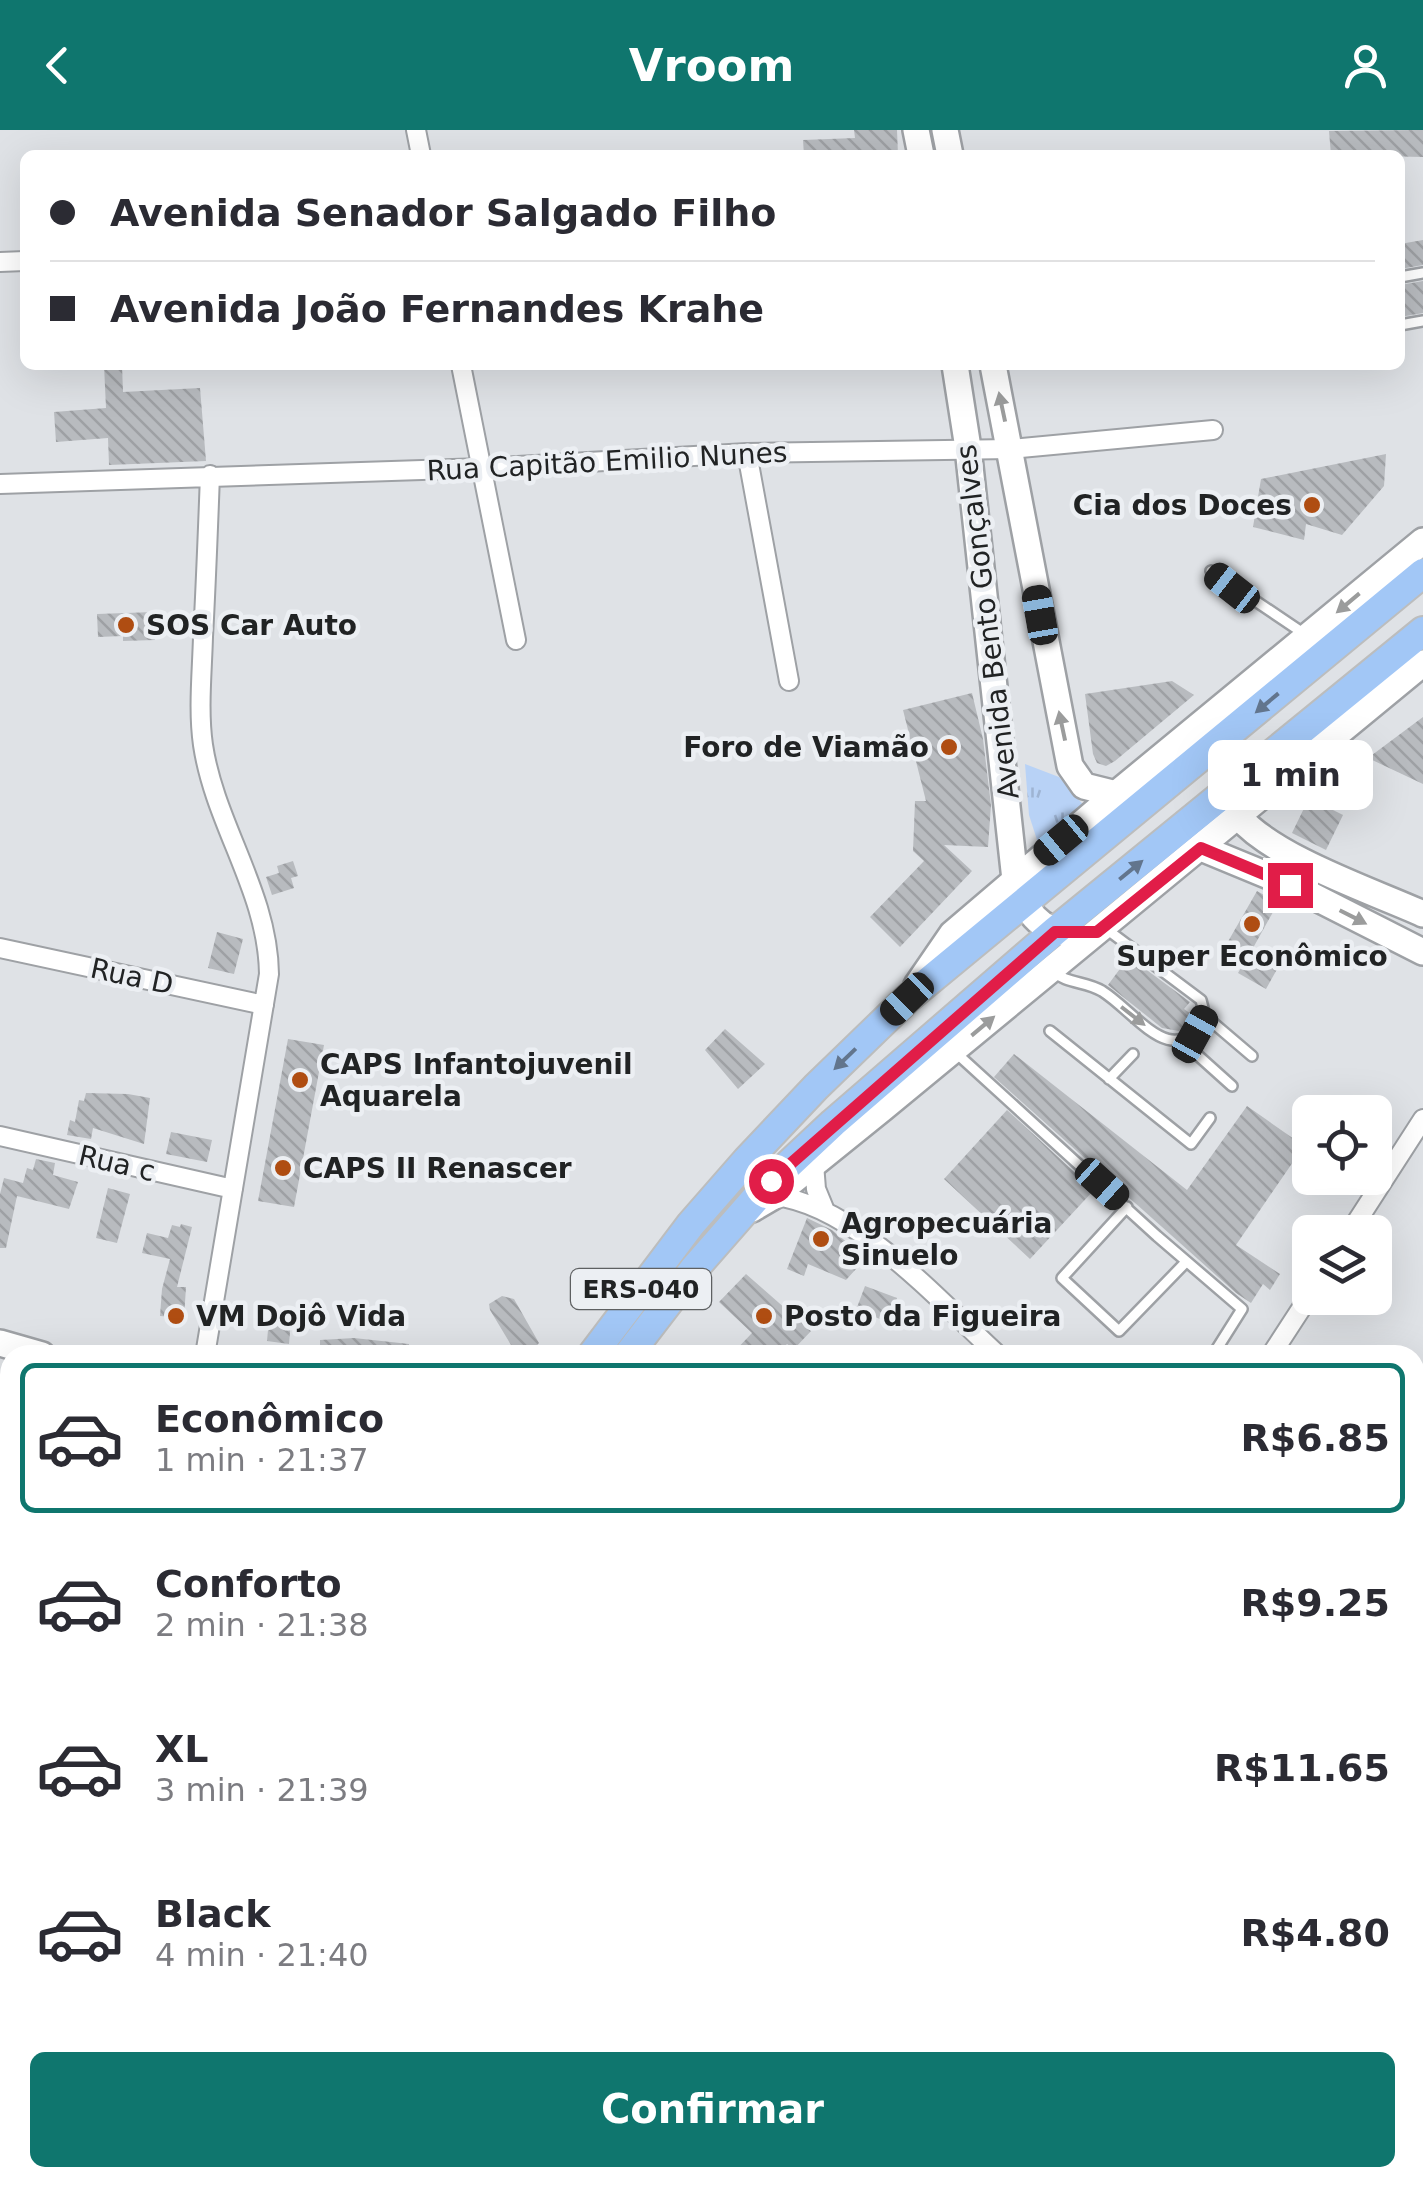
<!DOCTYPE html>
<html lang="pt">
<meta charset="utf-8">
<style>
body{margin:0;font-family:"DejaVu Sans",sans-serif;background:#f7f7f7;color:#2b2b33;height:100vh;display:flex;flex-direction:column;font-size:38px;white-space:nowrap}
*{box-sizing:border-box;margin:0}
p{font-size:32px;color:#7c7c81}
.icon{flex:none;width:55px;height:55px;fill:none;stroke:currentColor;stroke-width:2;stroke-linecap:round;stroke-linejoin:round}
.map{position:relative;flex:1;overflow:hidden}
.side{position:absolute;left:0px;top:1215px;width:1425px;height:842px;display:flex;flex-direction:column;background:#fff;border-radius:30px 30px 0 0;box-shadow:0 10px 40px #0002}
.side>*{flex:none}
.top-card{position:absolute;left:20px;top:20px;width:1385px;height:220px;border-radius:15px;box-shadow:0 10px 40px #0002;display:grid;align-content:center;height:220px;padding:0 30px;background:#fff}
.buttons{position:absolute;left:1292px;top:965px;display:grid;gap:20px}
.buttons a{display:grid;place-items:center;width:100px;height:100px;border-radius:15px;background:#fff;box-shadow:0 10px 40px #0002;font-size:50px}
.end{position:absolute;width:45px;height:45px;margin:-22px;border:12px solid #e11d48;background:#fff;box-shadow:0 0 0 5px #fff}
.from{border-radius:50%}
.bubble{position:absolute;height:70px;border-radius:15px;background:#fff;box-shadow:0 10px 40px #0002;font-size:32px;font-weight:700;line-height:70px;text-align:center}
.car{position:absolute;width:30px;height:60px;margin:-30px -15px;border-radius:12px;box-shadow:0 0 8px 2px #0007;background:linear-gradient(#222 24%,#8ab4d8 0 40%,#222 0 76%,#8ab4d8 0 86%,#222 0)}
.top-card b{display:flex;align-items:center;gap:35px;height:95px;font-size:38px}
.top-card b+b{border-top:2px solid #e1e1e2}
.top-card i{width:25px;height:25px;background:#2b2b33}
ul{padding:18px 0 0;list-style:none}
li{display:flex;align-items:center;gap:30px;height:150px;margin:0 20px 15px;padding:0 10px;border:5px solid transparent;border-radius:15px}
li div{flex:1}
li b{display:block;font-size:38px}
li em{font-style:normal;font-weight:700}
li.current{border-color:#0f766e}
li>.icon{width:90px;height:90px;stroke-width:1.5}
.primary-button{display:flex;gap:20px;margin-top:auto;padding:20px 30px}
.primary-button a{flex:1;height:115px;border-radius:15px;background:#0f766e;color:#fff;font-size:40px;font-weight:700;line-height:115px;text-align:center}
header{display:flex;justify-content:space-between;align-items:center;height:130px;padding:0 30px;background:#0f766e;color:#fff;font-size:45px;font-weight:700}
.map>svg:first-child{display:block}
.park{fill:url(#park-tufts)}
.building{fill:url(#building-back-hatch)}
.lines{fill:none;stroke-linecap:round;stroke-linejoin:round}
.service-casing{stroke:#9ea1a5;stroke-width:14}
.minor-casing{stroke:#9ea1a5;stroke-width:22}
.tertiary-casing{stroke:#9ea1a5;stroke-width:25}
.secondary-casing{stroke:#9ea1a5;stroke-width:30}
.primary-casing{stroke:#bcbdbd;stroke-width:32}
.service{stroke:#fff;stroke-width:9}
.minor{stroke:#fff;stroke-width:18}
.tertiary{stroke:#fff;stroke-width:20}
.secondary{stroke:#fff;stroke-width:25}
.primary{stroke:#a2c7f6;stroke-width:28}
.oneway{fill:#9b9c9c}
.oneway2{fill:#62758d}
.route{stroke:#e11d48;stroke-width:12}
.poi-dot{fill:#af4d12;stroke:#eceff3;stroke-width:4}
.labels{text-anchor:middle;stroke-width:9;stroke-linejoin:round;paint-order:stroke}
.shield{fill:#eceff3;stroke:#5e6062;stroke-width:2.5}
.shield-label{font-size:25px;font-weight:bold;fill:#212324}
.street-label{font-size:28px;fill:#212324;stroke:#eceff3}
.poi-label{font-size:28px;font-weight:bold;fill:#212324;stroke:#eceff3;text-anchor:start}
</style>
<header><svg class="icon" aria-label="back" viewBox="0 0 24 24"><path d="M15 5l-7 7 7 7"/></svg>Vroom<svg class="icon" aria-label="person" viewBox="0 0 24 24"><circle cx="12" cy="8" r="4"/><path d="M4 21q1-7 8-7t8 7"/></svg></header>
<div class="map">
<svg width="1423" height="2057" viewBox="0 0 1423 2057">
<defs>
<pattern id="park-tufts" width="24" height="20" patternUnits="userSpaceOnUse" patternTransform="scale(2.5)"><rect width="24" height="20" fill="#b8d2f6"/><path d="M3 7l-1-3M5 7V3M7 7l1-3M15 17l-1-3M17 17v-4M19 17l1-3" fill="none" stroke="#9eb4d3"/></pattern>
<pattern id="building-back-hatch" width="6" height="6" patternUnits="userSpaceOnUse" patternTransform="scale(2.5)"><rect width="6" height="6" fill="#b8bbbf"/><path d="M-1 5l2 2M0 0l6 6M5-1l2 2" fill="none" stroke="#9ea0a4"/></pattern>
</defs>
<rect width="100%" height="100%" fill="#dfe2e6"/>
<path class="park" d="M1025 634 1059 647 1086 678 1039 716 1029 685Z"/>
<path class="building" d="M854 0H897L898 25H804L803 10 855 8Z
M1423 0V27L1331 25 1329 1Z
M1423 110V135L1400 139V114Z
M1423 151V183L1400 187V155Z
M104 235H122L123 262 200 258 206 331 109 335 108 308 56 312 54 282 106 278Z
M1386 324 1384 356 1342 405 1306 394 1304 410 1253 397 1261 349Z
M154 482 155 510 123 511V506L98 507 97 484Z
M1172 551 1194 565 1115 631 1106 636 1097 633 1093 624 1085 564Z
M972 563 983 609 991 675 988 717 944 715 972 741 900 817 870 787 924 731 913 721 915 671H926L903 580Z
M1423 587V654L1368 628Z
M1309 668 1343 685 1326 720 1292 703Z
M293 731 298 746 291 748 294 758 272 765 266 747 279 743 277 736Z
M1257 761 1278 773 1253 818 1280 834 1266 859 1238 843 1247 827 1226 815Z
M217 802 243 809 234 844 208 838Z
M1140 835 1190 872 1184 879 1194 886 1185 898 1179 901 1162 898 1108 855 1122 836Z
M725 899 765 934 738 959 705 920Z
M288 909 324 915 294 1077 258 1071Z
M1014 924 1187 1060 1247 976 1304 1016 1236 1115 1280 1144 1270 1160 1263 1154 1251 1173 1236 1163 994 947Z
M86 963 128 964 150 968 144 1014 93 998 91 1009 67 1005 70 990 75 992 79 970 84 971Z
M1007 980 1094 1060 1030 1129 944 1049Z
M171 1002 212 1010 207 1032 166 1024Z
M36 1029 55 1033 53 1045 78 1052 69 1079 17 1066 6 1118H0V1064L4 1048 23 1053 27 1038 33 1040Z
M108 1058 130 1064 117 1113 96 1108Z
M807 1088 832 1100 866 1128 846 1150 808 1134 804 1146 787 1139Z
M181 1094 192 1097 177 1157H186L184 1188 160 1186 162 1159 170 1129 142 1123 147 1103 168 1108 172 1095 180 1097Z
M746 1144 811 1201 794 1219 787 1214 776 1225H731L752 1203 719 1172Z
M865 1156 897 1168 888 1192 856 1180Z
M502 1166 514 1169 539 1213 528 1225H517L490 1180 489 1174Z
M270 1178 292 1180 289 1214 267 1211Z
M354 1208 409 1214V1225H320V1210Z"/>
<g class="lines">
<g class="service-casing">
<path id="service" d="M1400 147 1423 143
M1400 195 1423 191
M1211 441 1306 505
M1052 841C1067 854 1085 851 1102 861 1137 883 1174 944 1205 886L1201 870 1105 798
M1205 886 1252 926
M1050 901 1191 1014 1210 988
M1183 912 1232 956
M955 922 1157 1106 1242 1179 1213 1225
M1109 949 1133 924
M1127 1077 1062 1148 1119 1201 1186 1132"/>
</g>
<g class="minor-casing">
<path id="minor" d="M416 0 421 25
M0 132 25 131
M461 235 516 510
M747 323 789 551
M0 354 483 338 747 323 1011 319 1213 300
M0 818 264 875
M0 1006 233 1059
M814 1034 816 1059 825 1081
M774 1066C854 1074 940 1172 998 1225
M1350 1102 1423 989
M205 1225 269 844C268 762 215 695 203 615 198 580 202 543 203 507 206 453 208 399 210 345
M1271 1225 1310 1165
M1415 1340 1423 1327
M1415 1473 1423 1477
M360 2048 385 2057
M325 2057 329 2048
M937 2057 940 2048
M1077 2057 1080 2048"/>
</g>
<g class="tertiary-casing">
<path id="tertiary" d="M1415 2014 1423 2019
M729 2048 736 2051 835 2057
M1314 2057 1320 2048"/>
</g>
<g class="secondary-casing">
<path id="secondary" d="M916 0 921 25
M945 0 950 25
M955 235 968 318 1015 750C1027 781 1036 800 1072 804
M993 235 1070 636 1084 656 1116 664
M1239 687C1274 728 1372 761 1423 784
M1201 718 1291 755 1423 822
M917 855 952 804 1116 664 1423 411
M752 1079 774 1066 883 978 1423 533
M0 1213 42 1225"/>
</g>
<g class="primary-casing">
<path id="primary" d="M592 1225 691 1094 747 1030 816 957 907 869 1423 443
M628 1225 694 1139 771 1051 833 993 1055 801 1423 501
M54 2057 60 2048
M87 2057 93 2048"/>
</g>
<use href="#service" class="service"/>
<use href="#minor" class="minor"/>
<use href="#tertiary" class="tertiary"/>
<use href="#secondary" class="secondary"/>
<use href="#primary" class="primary"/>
</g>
<defs><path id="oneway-solid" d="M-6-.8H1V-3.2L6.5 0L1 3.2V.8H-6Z" transform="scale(2.5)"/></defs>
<g class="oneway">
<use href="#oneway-solid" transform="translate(1002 277) rotate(-102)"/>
<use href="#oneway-solid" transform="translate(1348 473) rotate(140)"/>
<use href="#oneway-solid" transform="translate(1062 596) rotate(-102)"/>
<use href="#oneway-solid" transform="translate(1353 787) rotate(27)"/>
<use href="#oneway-solid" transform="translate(1133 886) rotate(38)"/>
<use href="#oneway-solid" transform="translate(983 896) rotate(-40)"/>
</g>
<g class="oneway2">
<use href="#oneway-solid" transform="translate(1267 573) rotate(140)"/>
<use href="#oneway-solid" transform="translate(1131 740) rotate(-39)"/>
<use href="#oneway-solid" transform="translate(845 929) rotate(136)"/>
</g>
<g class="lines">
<path class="route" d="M771 1051 1055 802H1097L1201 718 1290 755"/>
</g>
<g class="poi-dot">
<circle cx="1312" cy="375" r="10"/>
<circle cx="126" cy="495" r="10"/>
<circle cx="949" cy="617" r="10"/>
<circle cx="1252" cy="794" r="10"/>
<circle cx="300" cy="950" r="10"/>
<circle cx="283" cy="1038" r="10"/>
<circle cx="821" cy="1109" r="10"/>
<circle cx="176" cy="1186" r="10"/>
<circle cx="764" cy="1186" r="10"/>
</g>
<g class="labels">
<rect class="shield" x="571" y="1139" width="140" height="40" rx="8"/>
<g class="shield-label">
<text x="641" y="1168">ERS-040</text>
</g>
<g class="street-label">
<text transform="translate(607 331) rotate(-3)" y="10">Rua Capitão Emilio Nunes</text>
<text transform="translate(987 492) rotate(-97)" y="10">Avenida Bento Gonçalves</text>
<text transform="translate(132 846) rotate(12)" y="10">Rua D</text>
<text transform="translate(117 1033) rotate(13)" y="10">Rua c</text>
</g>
<g class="poi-label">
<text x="1292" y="385" text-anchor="end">Cia dos Doces</text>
<text x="146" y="505">SOS Car Auto</text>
<text x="929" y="627" text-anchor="end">Foro de Viamão</text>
<text x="1252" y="836" text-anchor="middle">Super Econômico</text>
<text x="320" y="944">CAPS Infantojuvenil<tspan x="320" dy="32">Aquarela</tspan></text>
<text x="303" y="1048">CAPS II Renascer</text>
<text x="841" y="1103">Agropecuária<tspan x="841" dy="32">Sinuelo</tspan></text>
<text x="196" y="1196">VM Dojô Vida</text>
<text x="784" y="1196">Posto da Figueira</text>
</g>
</g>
</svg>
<div class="buttons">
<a><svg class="icon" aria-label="locate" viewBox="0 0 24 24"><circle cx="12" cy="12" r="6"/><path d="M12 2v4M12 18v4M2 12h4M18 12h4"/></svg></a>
<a><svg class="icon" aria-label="layers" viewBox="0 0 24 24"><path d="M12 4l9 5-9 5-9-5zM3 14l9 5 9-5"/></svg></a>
</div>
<i class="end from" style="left:771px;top:1051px"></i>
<i class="end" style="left:1290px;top:755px"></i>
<div class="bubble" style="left:1208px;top:610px;width:165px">1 min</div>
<i class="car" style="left:1232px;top:458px;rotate:308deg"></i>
<i class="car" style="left:1040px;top:485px;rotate:350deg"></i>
<i class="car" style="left:1061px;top:710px;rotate:230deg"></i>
<i class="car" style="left:907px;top:869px;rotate:226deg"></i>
<i class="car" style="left:1195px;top:904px;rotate:29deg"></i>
<i class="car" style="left:1102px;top:1054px;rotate:132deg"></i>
<div class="top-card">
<b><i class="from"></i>Avenida Senador Salgado Filho</b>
<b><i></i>Avenida João Fernandes Krahe</b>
</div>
<section class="side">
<ul>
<li class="current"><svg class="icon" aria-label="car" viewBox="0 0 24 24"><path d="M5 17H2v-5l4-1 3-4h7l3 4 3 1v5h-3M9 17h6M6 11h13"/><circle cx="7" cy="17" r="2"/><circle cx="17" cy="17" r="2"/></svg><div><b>Econômico</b><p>1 min · 21:37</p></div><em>R$6.85</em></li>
<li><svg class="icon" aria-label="car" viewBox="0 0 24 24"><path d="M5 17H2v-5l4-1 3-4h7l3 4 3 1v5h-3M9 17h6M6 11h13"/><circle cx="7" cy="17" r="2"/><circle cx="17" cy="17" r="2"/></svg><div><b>Conforto</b><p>2 min · 21:38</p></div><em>R$9.25</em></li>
<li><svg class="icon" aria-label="car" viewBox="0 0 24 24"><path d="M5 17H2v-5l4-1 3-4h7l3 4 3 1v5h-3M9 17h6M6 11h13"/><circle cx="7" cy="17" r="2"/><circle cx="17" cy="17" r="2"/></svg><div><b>XL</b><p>3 min · 21:39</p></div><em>R$11.65</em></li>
<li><svg class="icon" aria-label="car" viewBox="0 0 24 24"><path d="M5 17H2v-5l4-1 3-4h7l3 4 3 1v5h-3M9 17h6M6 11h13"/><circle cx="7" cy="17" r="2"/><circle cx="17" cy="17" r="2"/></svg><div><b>Black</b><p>4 min · 21:40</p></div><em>R$4.80</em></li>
</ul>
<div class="primary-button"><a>Confirmar</a></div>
</section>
</div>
